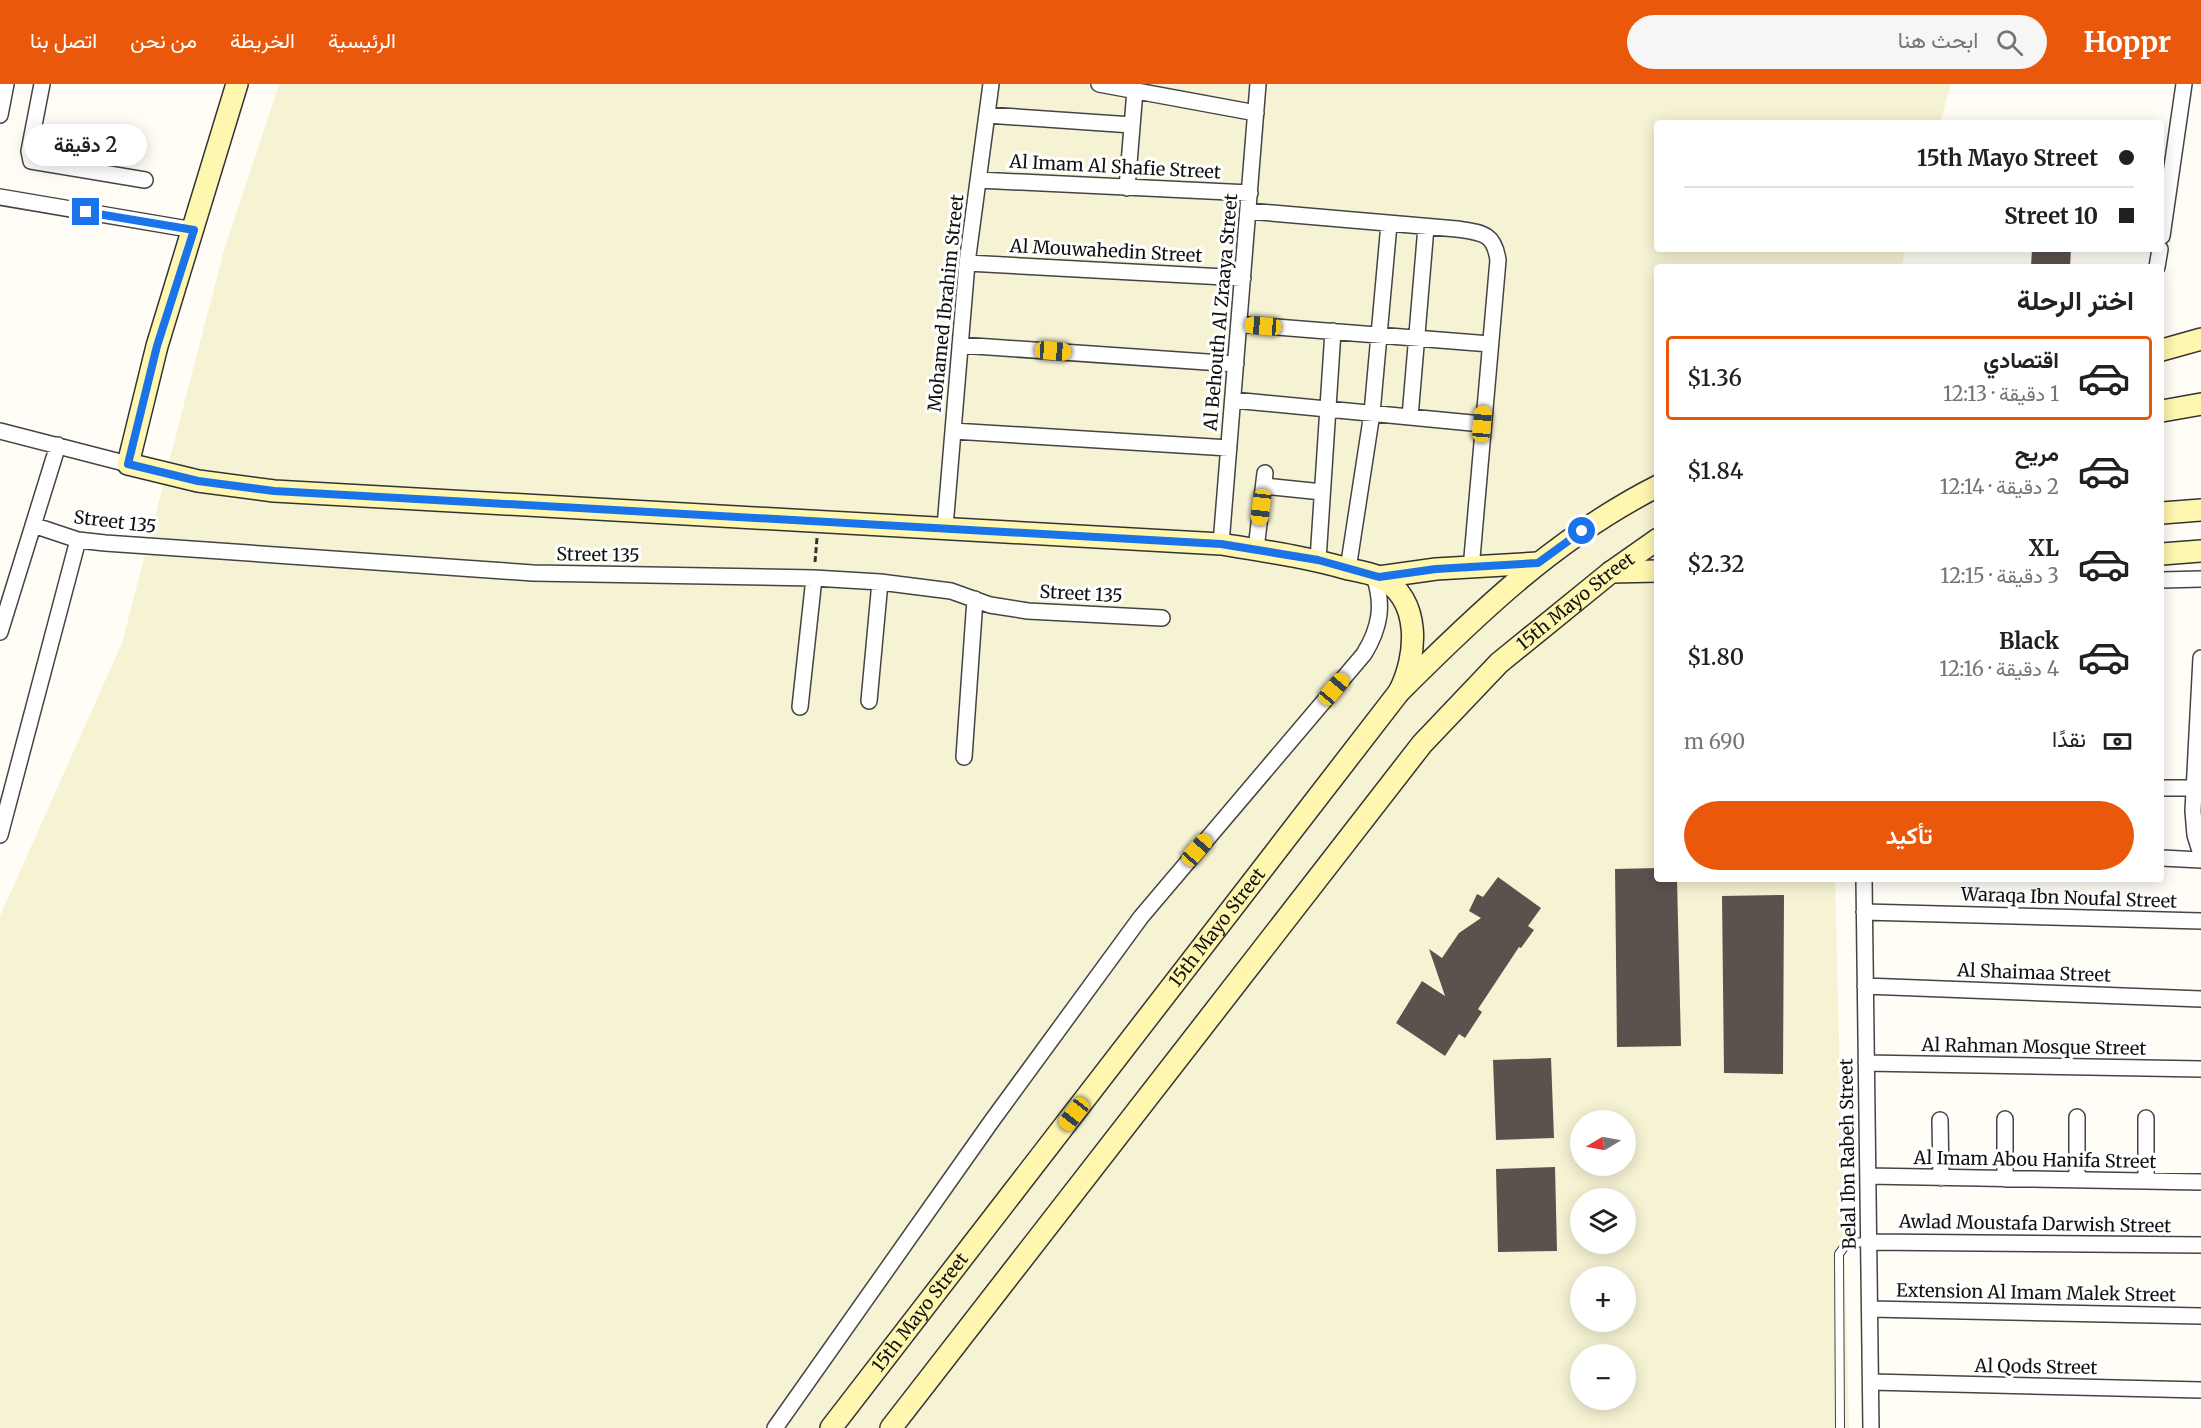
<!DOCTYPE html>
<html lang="ar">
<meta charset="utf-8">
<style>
body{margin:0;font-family:Merriweather,Vazirmatn,serif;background:#f6f6f6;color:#202124;direction:rtl;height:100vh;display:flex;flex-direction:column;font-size:22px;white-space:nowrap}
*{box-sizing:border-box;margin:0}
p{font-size:20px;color:#757577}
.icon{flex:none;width:33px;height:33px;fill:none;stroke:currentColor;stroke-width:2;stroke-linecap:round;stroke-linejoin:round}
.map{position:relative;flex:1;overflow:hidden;direction:ltr}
.side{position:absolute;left:1654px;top:180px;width:510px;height:618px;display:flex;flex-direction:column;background:#fff;border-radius:6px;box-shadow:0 3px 15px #0003;direction:rtl}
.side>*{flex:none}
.guide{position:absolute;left:1654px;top:36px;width:510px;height:132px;border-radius:6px;box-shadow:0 3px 15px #0003;direction:rtl;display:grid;align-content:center;height:132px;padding:0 30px;background:#fff}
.needle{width:39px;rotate:260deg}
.controls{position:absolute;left:1570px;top:1026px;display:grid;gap:12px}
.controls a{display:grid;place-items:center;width:66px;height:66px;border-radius:50%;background:#fff;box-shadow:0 3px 15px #0003;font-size:30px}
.end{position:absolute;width:27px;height:27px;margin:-14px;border:8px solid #1a73e8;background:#fff;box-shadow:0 0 0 3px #fff}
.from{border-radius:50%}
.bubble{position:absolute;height:42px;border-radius:21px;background:#fff;box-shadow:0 3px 15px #0003;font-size:20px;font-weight:600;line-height:42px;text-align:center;direction:rtl}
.car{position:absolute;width:18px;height:36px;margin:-18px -9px;border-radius:8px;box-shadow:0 0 4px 2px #0007;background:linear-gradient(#f5c518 24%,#345 0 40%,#f5c518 0 76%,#345 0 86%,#f5c518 0)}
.guide b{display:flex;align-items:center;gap:21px;height:57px;font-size:22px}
.guide b+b{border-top:2px solid #e0e0e0}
.guide i{width:15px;height:15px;background:#202124}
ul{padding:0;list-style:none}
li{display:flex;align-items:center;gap:18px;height:84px;margin:0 12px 9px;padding:0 18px;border:3px solid transparent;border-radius:6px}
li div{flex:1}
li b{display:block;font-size:22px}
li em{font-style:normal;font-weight:600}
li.current{border-color:#ea580c}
li>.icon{width:54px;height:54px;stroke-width:1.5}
h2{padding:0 30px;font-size:27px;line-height:72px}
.pay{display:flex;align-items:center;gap:15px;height:66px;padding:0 30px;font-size:22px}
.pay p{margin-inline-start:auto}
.primary-button{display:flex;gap:12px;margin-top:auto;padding:12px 30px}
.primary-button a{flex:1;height:69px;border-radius:36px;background:#ea580c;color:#fff;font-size:24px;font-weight:600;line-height:69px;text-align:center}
header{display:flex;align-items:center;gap:36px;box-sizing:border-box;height:84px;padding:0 30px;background:#ea580c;color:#fff}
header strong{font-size:28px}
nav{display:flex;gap:33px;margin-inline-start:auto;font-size:21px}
.search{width:420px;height:54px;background:#f6f6f6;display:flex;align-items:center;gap:15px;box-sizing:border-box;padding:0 21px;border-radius:33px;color:#757577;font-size:22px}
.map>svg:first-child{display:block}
.farmland{fill:#f6f3d4;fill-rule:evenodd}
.building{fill:#5a524d}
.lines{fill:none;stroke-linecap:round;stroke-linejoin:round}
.lane-casing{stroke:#444;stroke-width:10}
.street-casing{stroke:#444;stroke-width:18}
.secondary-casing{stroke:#333;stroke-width:24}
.path{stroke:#333;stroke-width:3;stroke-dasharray:6 3;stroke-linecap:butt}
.lane{stroke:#fff;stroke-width:8}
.street{stroke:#fff;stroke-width:15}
.secondary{stroke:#fff6b0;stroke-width:21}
.route{stroke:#1a73e8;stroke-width:8}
.labels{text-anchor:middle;stroke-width:6;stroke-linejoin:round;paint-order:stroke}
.street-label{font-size:18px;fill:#111;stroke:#fff}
</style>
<header>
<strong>Hoppr</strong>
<div class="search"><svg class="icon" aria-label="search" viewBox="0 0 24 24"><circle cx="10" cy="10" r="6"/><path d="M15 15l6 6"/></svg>ابحث هنا</div>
<nav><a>الرئيسية</a><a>الخريطة</a><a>من نحن</a><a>اتصل بنا</a></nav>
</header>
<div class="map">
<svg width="2201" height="1344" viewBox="0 0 2201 1344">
<rect width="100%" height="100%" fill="#fffdf5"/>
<path class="farmland" d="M279 0H1951L1940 39H1658V165H1906L1901 183H1658V795H1835L1849 1344H0V832L122 559 223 170ZM1581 1036H1626V1082H1581ZM1581 1114H1626V1160H1581ZM1581 1192H1626V1238H1581ZM1581 1270H1626V1316H1581Z"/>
<path class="building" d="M2032 165H2071L2070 183H2031Z
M1658 784V795H1677L1681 962 1617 963 1615 785Z
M1498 793 1541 824 1528 842 1534 846 1521 864 1519 863 1478 925 1482 928 1465 954 1459 950 1445 972 1396 939 1422 897 1445 912 1429 865 1442 874 1459 849 1481 834 1469 827 1477 810 1483 813Z
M1784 811 1783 990 1724 989 1722 812Z
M1551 974 1554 1054 1496 1056 1493 976Z
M1555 1083 1557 1167 1498 1168 1496 1085Z"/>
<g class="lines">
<g class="lane-casing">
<path id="lane" d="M1840 1344 1839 1170 1847 1159 1869 1158"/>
</g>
<g class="street-casing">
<path id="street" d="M42 0 29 67 31 77 145 96
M1099 0 1256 29
M0 31 6 0
M987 31 1132 41
M978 96 1250 109
M1127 104 1135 6
M0 113 194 146
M1248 127 1457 145C1483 149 1494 149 1498 176L1471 485
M2162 152 2184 0
M967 179 1243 194
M2157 183 2160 165
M1239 240 1490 260
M960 261 1236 280
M1233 316 1482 340
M1410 333 1426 143
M0 347 128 380
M953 347 1229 364
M1264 402 1322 408
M33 441 78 456 105 459 533 489 814 494 880 498 951 507 990 521 1028 527 1162 534
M945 443 967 179 991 0
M1221 460 1258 0
M1256 465 1265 389
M1318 476 1333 247
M1348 485 1372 329 1389 140
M2162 496 2201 495
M0 548 58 361
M2201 574 2193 727 2195 751 2201 770
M869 617 880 498
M800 623 814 494
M964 673 975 515
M2162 704H2194
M0 751 78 456
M2162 774 2201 776
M1864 795 1871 1344
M1864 828 2201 837
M1865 902 2201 915
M1866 979 2201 985
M2077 1033V1096
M2146 1034V1097
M2005 1035V1095
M1940 1036 1941 1094
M1868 1092 2201 1098
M1869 1158 2201 1161
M1870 1225 2201 1232
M1871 1298 2201 1306
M775 1344 991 1038 1141 833 1364 570C1380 544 1384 521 1374 492"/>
</g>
<g class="secondary-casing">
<g id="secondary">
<path d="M237 0 157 262 128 380 198 397 274 407 1221 460C1264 467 1307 473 1348 485 1358 487 1370 489 1379 493 1423 514 1417 574 1399 608"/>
<path d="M2162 266 2201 255"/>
<path d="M2162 327 2201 320"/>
<path d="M2162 429 2201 426"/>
<path d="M2162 470 2201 467"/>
<path d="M1611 488 1658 487"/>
<path d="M1379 493 1436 485 1538 479"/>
<path id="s1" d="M831 1344 1399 608C1478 529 1557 453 1658 402"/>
<path id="s2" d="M891 1344 1422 660 1499 579 1611 488 1658 455"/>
</g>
</g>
<path class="path" d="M815 478 817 454"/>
<use href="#lane" class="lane"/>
<use href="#street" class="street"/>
<use href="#secondary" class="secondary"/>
</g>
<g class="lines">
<path class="route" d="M86 128 194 146 157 262 128 380 198 397 274 407 1221 460 1318 476 1379 493 1436 485 1538 479 1582 447"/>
</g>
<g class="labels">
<g class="street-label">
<text transform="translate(1115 83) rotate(3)" y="6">Al Imam Al Shafie Street</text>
<text transform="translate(1106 167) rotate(3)" y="6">Al Mouwahedin Street</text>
<text transform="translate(946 219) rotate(-84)" y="6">Mohamed Ibrahim Street</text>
<text transform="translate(1221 228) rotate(-85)" y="6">Al Behouth Al Zraaya Street</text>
<text transform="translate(115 438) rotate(7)" y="6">Street 135</text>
<text transform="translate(598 471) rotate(1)" y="6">Street 135</text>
<text transform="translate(1081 510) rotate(3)" y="6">Street 135</text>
<text dy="6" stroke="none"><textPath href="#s2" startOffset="1076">15th Mayo Street</textPath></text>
<text transform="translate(2069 814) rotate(2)" y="6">Waraqa Ibn Noufal Street</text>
<text dy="6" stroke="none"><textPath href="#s1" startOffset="632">15th Mayo Street</textPath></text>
<text transform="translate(2034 889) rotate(2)" y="6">Al Shaimaa Street</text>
<text transform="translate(2034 963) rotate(1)" y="6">Al Rahman Mosque Street</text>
<text transform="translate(1848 1070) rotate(-91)" y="6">Belal Ibn Rabeh Street</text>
<text transform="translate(2035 1076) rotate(1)" y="6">Al Imam Abou Hanifa Street</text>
<text transform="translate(2035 1140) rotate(1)" y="6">Awlad Moustafa Darwish Street</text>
<text transform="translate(2036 1209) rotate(1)" y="6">Extension Al Imam Malek Street</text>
<text dy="6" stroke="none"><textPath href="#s1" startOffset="146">15th Mayo Street</textPath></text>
<text transform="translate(2036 1283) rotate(1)" y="6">Al Qods Street</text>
</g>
</g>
</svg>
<div class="controls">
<a><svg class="needle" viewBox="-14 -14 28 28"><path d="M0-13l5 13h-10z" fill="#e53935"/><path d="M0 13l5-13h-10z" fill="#757577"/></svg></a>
<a><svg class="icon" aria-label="layers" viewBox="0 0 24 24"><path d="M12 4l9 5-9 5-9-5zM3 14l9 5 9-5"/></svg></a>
<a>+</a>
<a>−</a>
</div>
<i class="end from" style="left:1582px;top:447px"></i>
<i class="end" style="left:86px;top:128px"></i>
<div class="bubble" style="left:24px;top:40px;width:123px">2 دقيقة</div>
<i class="car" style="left:1263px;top:242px;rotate:275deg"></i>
<i class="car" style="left:1053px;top:267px;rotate:94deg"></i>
<i class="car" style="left:1482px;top:340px;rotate:5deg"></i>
<i class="car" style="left:1261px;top:423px;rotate:187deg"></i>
<i class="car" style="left:1334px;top:605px;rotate:40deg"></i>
<i class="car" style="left:1197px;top:766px;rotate:41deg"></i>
<i class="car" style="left:1074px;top:1030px;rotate:218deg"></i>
<div class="guide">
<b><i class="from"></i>15th Mayo Street</b>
<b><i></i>Street 10</b>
</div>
<section class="side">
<h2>اختر الرحلة</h2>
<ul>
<li class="current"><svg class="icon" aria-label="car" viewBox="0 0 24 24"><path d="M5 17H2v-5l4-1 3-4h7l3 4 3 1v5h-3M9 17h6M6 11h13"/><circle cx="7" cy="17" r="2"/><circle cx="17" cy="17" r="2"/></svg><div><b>اقتصادي</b><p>1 دقيقة · 12:13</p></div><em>$1.36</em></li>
<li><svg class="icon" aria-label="car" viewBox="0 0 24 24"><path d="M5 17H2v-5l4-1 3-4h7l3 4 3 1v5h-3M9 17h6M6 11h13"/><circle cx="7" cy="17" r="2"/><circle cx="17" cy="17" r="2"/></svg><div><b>مريح</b><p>2 دقيقة · 12:14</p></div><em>$1.84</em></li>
<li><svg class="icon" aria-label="car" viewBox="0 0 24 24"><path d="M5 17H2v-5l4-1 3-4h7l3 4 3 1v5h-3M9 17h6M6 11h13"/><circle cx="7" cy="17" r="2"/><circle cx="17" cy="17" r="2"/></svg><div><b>XL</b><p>3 دقيقة · 12:15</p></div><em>$2.32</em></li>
<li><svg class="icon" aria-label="car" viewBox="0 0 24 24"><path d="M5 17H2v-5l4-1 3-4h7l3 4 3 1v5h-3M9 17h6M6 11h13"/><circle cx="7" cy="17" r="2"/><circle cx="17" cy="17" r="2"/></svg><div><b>Black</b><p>4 دقيقة · 12:16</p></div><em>$1.80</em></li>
</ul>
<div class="pay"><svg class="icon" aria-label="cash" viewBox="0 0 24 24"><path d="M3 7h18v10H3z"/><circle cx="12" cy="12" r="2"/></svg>نقدًا<p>690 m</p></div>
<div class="primary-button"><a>تأكيد</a></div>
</section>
</div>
